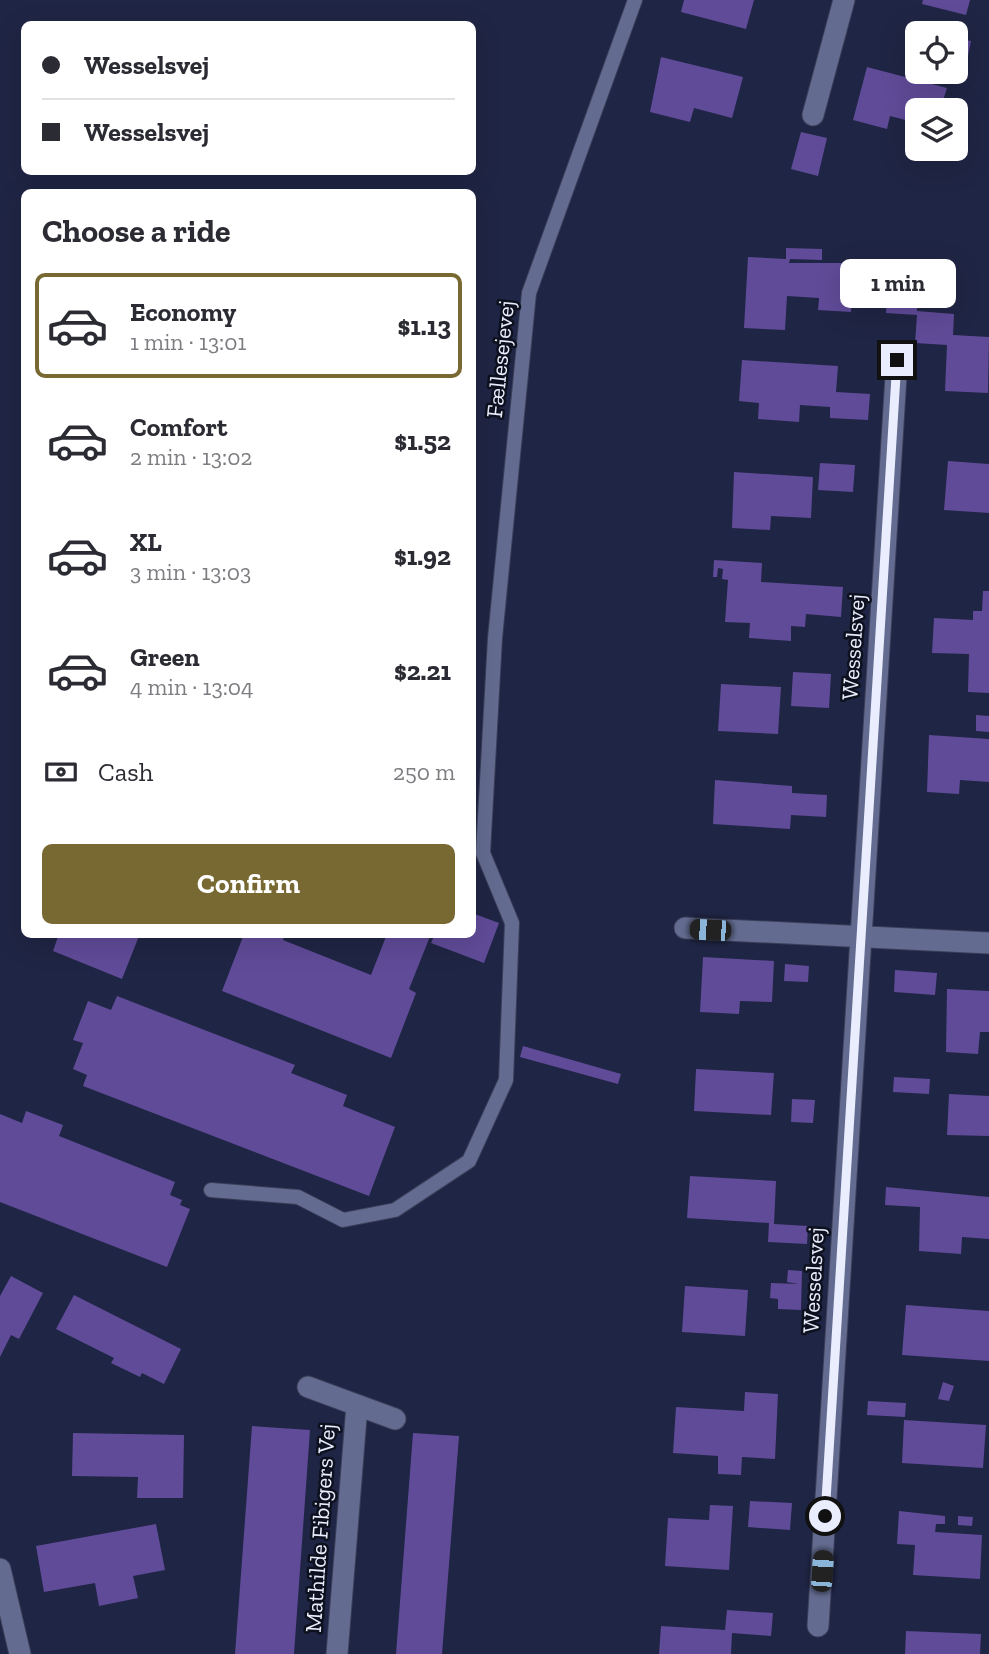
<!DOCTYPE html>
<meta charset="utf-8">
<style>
body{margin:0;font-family:"Zilla Slab",serif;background:#f2f2f3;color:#2b2b33;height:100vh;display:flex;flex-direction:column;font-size:26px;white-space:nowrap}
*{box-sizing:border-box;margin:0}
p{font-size:23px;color:#7c7c81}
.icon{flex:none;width:38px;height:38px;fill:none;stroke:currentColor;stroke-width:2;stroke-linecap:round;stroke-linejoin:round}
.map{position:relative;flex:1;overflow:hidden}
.drawer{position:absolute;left:21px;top:189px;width:455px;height:749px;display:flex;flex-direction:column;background:#fff;border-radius:10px;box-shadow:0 7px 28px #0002}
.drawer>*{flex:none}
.banner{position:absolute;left:21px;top:21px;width:455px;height:154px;border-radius:10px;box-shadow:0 7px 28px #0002;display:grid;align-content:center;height:154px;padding:0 21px;background:#fff}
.buttons{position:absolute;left:905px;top:21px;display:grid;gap:14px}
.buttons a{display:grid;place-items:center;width:63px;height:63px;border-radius:10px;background:#fff;box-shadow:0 7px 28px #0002;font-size:35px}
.end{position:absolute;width:32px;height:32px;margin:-16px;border:9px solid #e9edfe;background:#111;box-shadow:0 0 0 4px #111}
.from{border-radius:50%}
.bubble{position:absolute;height:49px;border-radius:10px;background:#fff;box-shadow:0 7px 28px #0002;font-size:23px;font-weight:800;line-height:49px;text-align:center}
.car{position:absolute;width:21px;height:42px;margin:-21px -10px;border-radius:9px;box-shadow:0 0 5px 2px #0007;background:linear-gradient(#222 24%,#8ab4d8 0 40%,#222 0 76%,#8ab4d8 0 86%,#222 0)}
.banner b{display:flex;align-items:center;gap:24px;height:66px;font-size:26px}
.banner b+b{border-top:2px solid #e1e1e2}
.banner i{width:18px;height:18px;background:#2b2b33}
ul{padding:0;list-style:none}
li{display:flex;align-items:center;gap:21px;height:105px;margin:0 14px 10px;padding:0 7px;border:4px solid transparent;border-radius:10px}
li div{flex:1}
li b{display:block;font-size:26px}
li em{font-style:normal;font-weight:800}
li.selected{border-color:#786933}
li>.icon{width:63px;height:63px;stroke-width:1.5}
h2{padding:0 21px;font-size:32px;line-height:84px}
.pay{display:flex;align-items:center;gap:18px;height:77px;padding:0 21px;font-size:26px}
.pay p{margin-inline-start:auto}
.cta{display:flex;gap:14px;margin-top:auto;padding:14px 21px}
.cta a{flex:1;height:80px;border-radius:10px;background:#786933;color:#fff;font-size:28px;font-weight:800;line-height:80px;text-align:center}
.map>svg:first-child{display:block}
.building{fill:#604b98}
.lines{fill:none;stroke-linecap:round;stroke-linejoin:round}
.lane-casing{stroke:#3a3e59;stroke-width:16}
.street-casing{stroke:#3a3e59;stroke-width:23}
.lane{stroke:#636c90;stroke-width:14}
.street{stroke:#636c90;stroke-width:21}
.route{stroke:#e9edfe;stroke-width:9}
.labels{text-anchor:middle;stroke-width:5;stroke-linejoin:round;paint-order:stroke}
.street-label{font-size:23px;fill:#e9edfe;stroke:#0d101d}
</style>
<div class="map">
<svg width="989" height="1654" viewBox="0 0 989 1654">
<rect width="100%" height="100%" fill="#1f2544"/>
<path class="building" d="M684 0H754L746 29 681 12Z
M923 0H970L966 15 922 4Z
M956 38 971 41 968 56 956 53Z
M661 57 743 77 732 118 694 108 690 122 650 112Z
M867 67 947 88 940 110H917V123L890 116 887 129 853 120Z
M921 72H955L952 83 921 74Z
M801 132 827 138 818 176 791 169Z
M786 248 822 249V260L790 259 789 263H854L851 312 818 310 819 298 787 296 785 330 744 328 748 257 786 259Z
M888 277 918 279 917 311 954 314 953 335 989 337 988 393 945 391 947 345 915 343 917 315 886 313Z
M742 360 838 366 836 392 870 394 868 420 830 418V407L800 405 799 422 758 419 759 403 739 401Z
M948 461 989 464V513L944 510Z
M820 463 855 465 853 492 818 490Z
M734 472 813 477 811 518 771 516 770 530 732 528Z
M714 560 762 563 761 582 843 587 841 617 806 614 805 627 791 626V641L749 638 750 623 725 622 728 580 722 579 723 569 718 568 717 577H713Z
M983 591H989V693L968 692 969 654 932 653 934 618 973 620V611H982Z
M793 672 831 674 829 708 791 706Z
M721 684 781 687 778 734 718 731Z
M976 715 989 716V732L976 731Z
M929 735 989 739V782L960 780 959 794 927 792Z
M715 780 792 786V793L827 795 826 817 791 815 790 829 713 824Z
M472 913 499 923 484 963 431 943 435 934H472Z
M59 934H135L139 936 122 979 53 951Z
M244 934H285L283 940 371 975 387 934H431L409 989 416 993 391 1058 222 991Z
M703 957 774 961 772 1002 740 1001 739 1014 700 1012Z
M785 964 809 966 808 982 784 981Z
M895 970 937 973 935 995 894 992Z
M947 989 989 991V1032H980L978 1054 946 1052Z
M117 996 295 1065 291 1073 347 1095 343 1106 395 1127 369 1196 83 1086 87 1075 73 1069 83 1043 73 1040 88 1001 111 1010Z
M523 1046 621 1074 618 1084 520 1057Z
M696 1069 774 1073 771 1115 694 1111Z
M894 1077 930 1079 929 1094 893 1092Z
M949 1094 989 1096V1136L947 1135Z
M792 1099 815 1100 813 1123 791 1122Z
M26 1111 63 1125 59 1136 175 1182 170 1195 182 1200 180 1205 190 1209 167 1267 0 1202V1114L22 1123Z
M690 1176 776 1181 774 1224 808 1226 807 1244 768 1242 769 1223 687 1218Z
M886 1187 989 1197V1239L962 1237 961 1254 919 1251 920 1207 885 1205Z
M788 1270 802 1271 801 1310 778 1309V1299L770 1298 771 1283 798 1284 787 1282Z
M11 1276 43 1293 19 1339 11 1335 0 1357V1296Z
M685 1286 748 1290 745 1336 682 1332Z
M74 1295 181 1349 164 1384 142 1373 140 1377 111 1363 114 1358 56 1329Z
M906 1305 989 1311V1361L902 1355Z
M943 1382 954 1386 949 1401 938 1399Z
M745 1392 778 1394 775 1459 742 1457 741 1475 718 1474V1456L673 1453 676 1407 744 1411Z
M868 1401 906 1403 905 1417 867 1415Z
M904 1420 986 1425 983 1468 902 1463Z
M252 1426 310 1430 294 1654H235Z
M73 1433 184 1435 183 1498H137L138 1477 72 1476Z
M413 1433 459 1436 442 1654H396Z
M750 1501 792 1503 790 1530 748 1527Z
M710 1505 733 1506 729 1570 665 1566 668 1518 709 1520Z
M899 1511 945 1516V1524H936L935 1532 982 1535 980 1579 913 1575 915 1545 897 1544Z
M958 1516 973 1517 972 1526 958 1525Z
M156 1524 165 1570 133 1576 138 1598 99 1606 95 1583 44 1592 36 1546Z
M727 1610 773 1613 771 1636 732 1633 731 1654H659L661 1626 725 1630Z
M906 1631 981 1634 980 1654H905Z"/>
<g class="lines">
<g class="lane-casing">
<path id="lane" d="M211 1190 298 1197 343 1220 395 1210 469 1161 506 1080 512 923 483 853 495 638 529 293 635 0"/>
</g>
<g class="street-casing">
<path id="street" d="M813 115 844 0
M685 928 989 943
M308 1387 395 1419
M0 1569 20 1654
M818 1626 897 360
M337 1654 357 1405"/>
</g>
<use href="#lane" class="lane"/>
<use href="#street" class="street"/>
</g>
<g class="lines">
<path class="route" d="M825 1516 897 360"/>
</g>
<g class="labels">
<g class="street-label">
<text transform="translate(500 359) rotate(-84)" y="8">Fællesejevej</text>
<text transform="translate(853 647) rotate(-86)" y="8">Wesselsvej</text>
<text transform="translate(813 1280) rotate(-87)" y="8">Wesselsvej</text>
<text transform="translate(320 1528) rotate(-86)" y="8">Mathilde Fibigers Vej</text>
</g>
</g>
</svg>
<div class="buttons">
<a><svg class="icon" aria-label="locate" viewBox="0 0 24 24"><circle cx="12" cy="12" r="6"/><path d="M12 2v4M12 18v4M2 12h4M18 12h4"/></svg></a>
<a><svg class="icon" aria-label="layers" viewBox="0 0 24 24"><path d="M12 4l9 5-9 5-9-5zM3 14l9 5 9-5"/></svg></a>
</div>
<i class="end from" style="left:825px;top:1516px"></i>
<i class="end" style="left:897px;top:360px"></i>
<div class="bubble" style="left:840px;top:259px;width:116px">1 min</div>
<i class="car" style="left:710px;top:930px;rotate:273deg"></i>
<i class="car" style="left:822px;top:1571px;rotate:4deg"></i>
<div class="banner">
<b><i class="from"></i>Wesselsvej</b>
<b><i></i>Wesselsvej</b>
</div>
<section class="drawer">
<h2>Choose a ride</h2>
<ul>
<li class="selected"><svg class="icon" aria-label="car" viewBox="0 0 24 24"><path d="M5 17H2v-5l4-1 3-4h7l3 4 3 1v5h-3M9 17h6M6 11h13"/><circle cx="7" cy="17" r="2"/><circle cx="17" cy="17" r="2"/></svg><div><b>Economy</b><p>1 min · 13:01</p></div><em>$1.13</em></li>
<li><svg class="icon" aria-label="car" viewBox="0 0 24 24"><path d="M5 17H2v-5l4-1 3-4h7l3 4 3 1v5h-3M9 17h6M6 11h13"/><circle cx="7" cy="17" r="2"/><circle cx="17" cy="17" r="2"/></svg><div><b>Comfort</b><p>2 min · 13:02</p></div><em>$1.52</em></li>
<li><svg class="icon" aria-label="car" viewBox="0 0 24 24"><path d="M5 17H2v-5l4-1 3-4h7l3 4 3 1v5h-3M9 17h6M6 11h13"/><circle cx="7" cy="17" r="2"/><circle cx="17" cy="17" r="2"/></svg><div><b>XL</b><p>3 min · 13:03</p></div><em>$1.92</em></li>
<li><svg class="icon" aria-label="car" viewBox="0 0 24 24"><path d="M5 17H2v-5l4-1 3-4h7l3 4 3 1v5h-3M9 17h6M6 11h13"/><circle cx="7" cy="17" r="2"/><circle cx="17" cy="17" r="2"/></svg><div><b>Green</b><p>4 min · 13:04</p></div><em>$2.21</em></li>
</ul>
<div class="pay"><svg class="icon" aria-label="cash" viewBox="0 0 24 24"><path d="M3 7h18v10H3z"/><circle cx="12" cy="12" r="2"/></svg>Cash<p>250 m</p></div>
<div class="cta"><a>Confirm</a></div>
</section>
</div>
